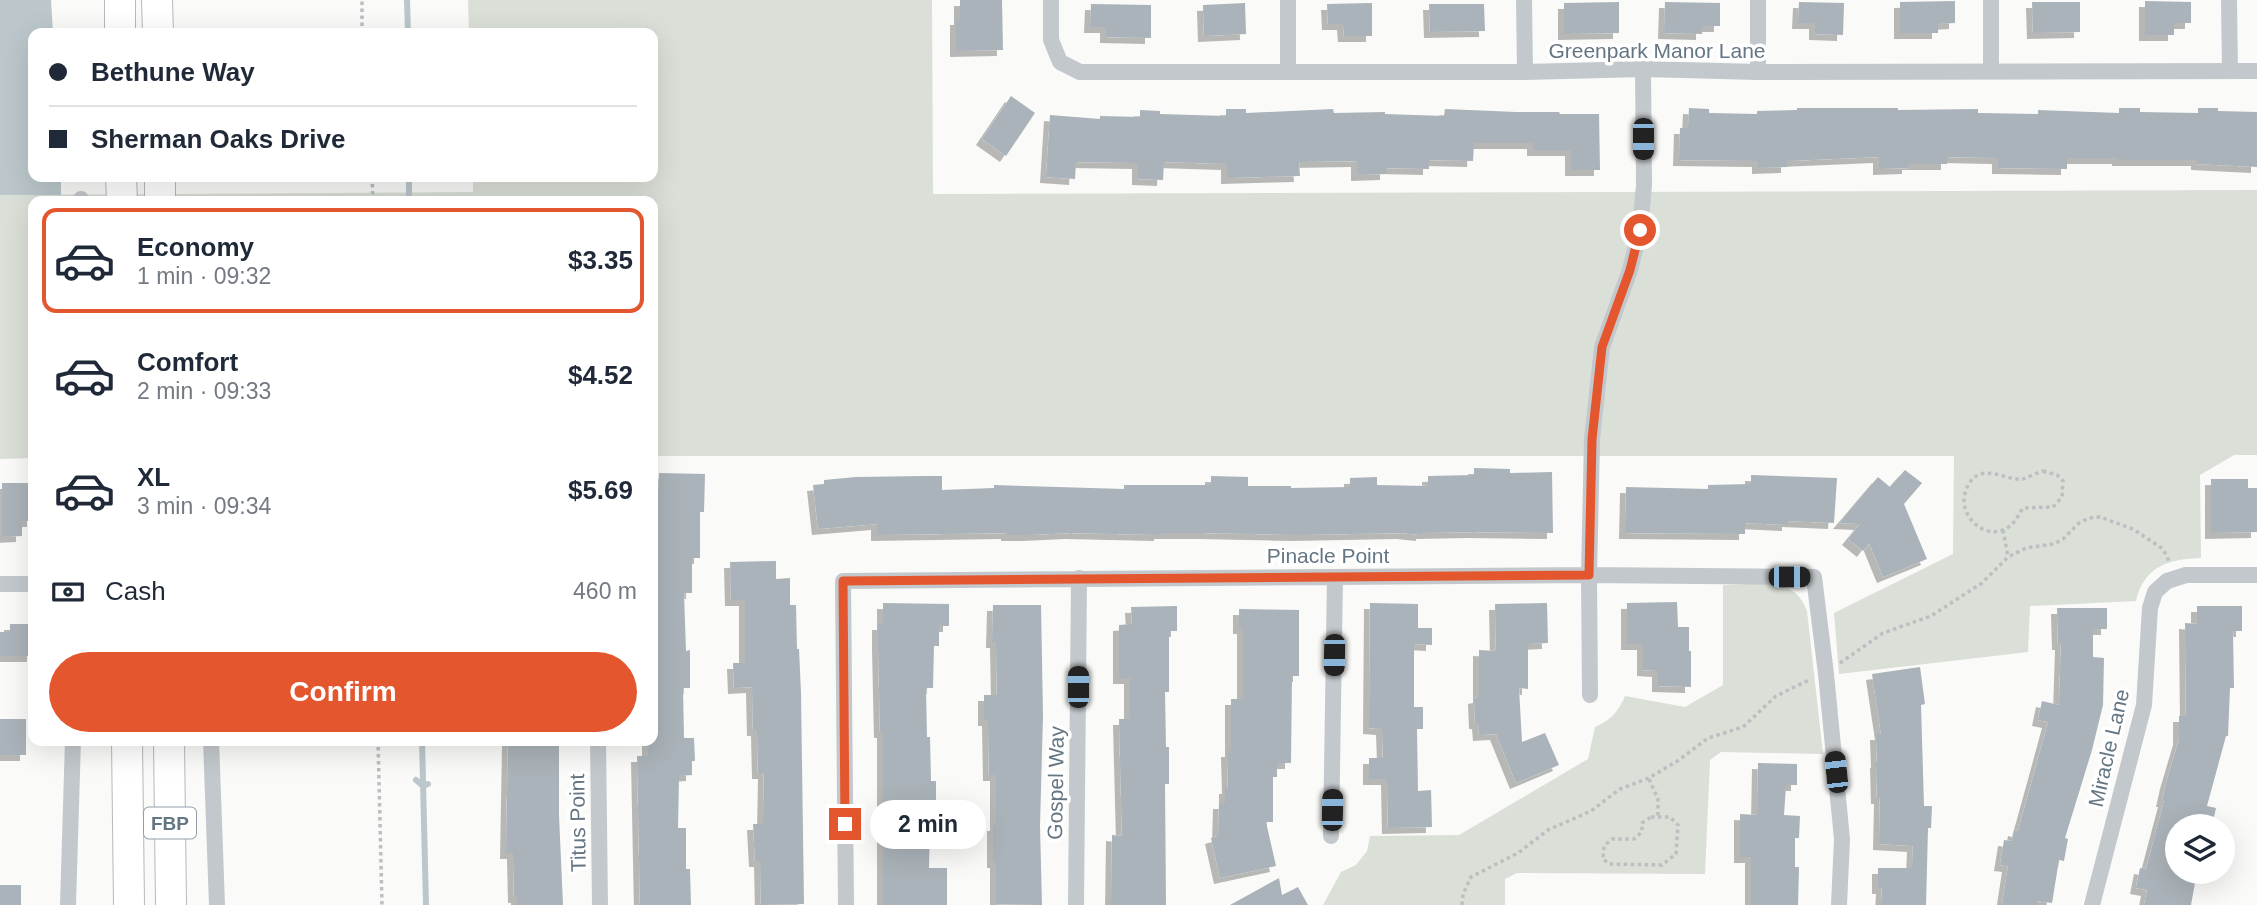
<!DOCTYPE html>
<meta charset="utf-8">
<style>
body{margin:0;font-family:Helvetica,sans-serif;background:#f6f6f7;color:#1f2937;height:100vh;display:flex;flex-direction:column;font-size:26px;white-space:nowrap}
*{box-sizing:border-box;margin:0}
p{font-size:23px;color:#747a83}
.icon{flex:none;width:38px;height:38px;fill:none;stroke:currentColor;stroke-width:2;stroke-linecap:round;stroke-linejoin:round}
.map{position:relative;flex:1;overflow:hidden}
.panel{position:absolute;left:28px;top:196px;width:630px;height:550px;display:flex;flex-direction:column;background:#fff;border-radius:14px;box-shadow:0 7px 28px #0002}
.panel>*{flex:none}
.guide{position:absolute;left:28px;top:28px;width:630px;height:154px;border-radius:14px;box-shadow:0 7px 28px #0002;display:grid;align-content:center;height:154px;padding:0 21px;background:#fff}
.buttons{position:absolute;left:2165px;top:814px;display:grid;gap:14px}
.buttons a{display:grid;place-items:center;width:70px;height:70px;border-radius:50%;background:#fff;box-shadow:0 7px 28px #0002;font-size:35px}
.end{position:absolute;width:32px;height:32px;margin:-16px;border:9px solid #e4572e;background:#fff;box-shadow:0 0 0 4px #fff}
.from{border-radius:50%}
.bubble{position:absolute;height:49px;border-radius:24px;background:#fff;box-shadow:0 7px 28px #0002;font-size:23px;font-weight:700;line-height:49px;text-align:center}
.car{position:absolute;width:21px;height:42px;margin:-21px -10px;border-radius:9px;box-shadow:0 0 5px 2px #0007;background:linear-gradient(#222 24%,#8ab4d8 0 40%,#222 0 76%,#8ab4d8 0 86%,#222 0)}
.guide b{display:flex;align-items:center;gap:24px;height:66px;font-size:26px}
.guide b+b{border-top:2px solid #e0e1e3}
.guide i{width:18px;height:18px;background:#1f2937}
ul{padding:12px 0 0;list-style:none}
li{display:flex;align-items:center;gap:21px;height:105px;margin:0 14px 10px;padding:0 7px;border:4px solid transparent;border-radius:14px}
li div{flex:1}
li b{display:block;font-size:26px}
li em{font-style:normal;font-weight:700}
li.on{border-color:#e4572e}
li>.icon{width:63px;height:63px;stroke-width:1.5}
.pay{display:flex;align-items:center;gap:18px;height:77px;padding:0 21px;font-size:26px}
.pay p{margin-inline-start:auto}
.button{display:flex;gap:14px;margin-top:auto;padding:14px 21px}
.button a{flex:1;height:80px;border-radius:42px;background:#e4572e;color:#fff;font-size:28px;font-weight:700;line-height:80px;text-align:center}
.map>svg:first-child{display:block}
.green{fill:#dadfd7}
.water{fill:#bbc7cb}
.lines{fill:none;stroke-linecap:round;stroke-linejoin:round}
.stream{stroke:#bbc7cb;stroke-width:6}
.building{fill:#aab3b9;filter:url(#shadow)}
.highway-casing{stroke:#b4b9bd;stroke-width:32}
.path{stroke:#bbbfc2;stroke-width:3.5;stroke-dasharray:3.5 3.5;stroke-linecap:butt}
.street{stroke:#c3c8cc;stroke-width:16}
.highway{stroke:#fff;stroke-width:30}
.route{stroke:#e4572e;stroke-width:9}
.labels{text-anchor:middle;stroke-width:7;stroke-linejoin:round;paint-order:stroke}
.shield{fill:#fff;stroke:#939fa8;stroke-width:2}
.shield-label{font-size:19px;font-weight:bold;fill:#657683}
.street-label{font-size:21px;fill:#657683;stroke:#fff}
</style>
<div class="map">
<svg width="2257" height="905" viewBox="0 0 2257 905">
<defs>
<filter id="shadow"><feDropShadow dx="-6" dy="6" stdDeviation="0" flood-color="#0004"/></filter>
</defs>
<rect width="100%" height="100%" fill="#fafaf8"/>
<path class="green" d="M468 0H932L933 194 2257 190V455H2234L2200 475 2201 558C2169 559 2144 566 2136 601L2030 606 2028 652 1839 674 1834 613 1953 554 1954 456H653V201H33V458L0 459V195L473 192V177H653V33H469Z
M1723 585C1756 585 1794 574 1807 611L1823 754 1721 752 1710 760 1705 874 1517 873 1505 879V905H1323L1341 872 1356 865 1367 851 1370 836 1459 835 1588 759 1595 727C1611 720 1618 712 1625 696L1685 707 1723 685Z"/>
<path class="water" d="M0 0H51L53 33H33V177H61V195H0Z"/>
<g class="lines">
<path class="stream" d="M407 0 408 33
M409 177V201
M422 740 426 905
M416 780 423 786 428 784"/>
</g>
<path class="building" d="M960 0H1002L1003 50 956 51V19H960Z
M1955 1V23L1938 24V33H1900V2Z
M2145 1 2191 2V23H2174V35H2145Z
M1619 2V33L1564 34V3Z
M1665 2 1720 3V26H1702V34L1664 33Z
M1799 2 1844 3 1843 35 1815 34V23H1798Z
M2032 2H2080V32L2033 33Z
M1245 3 1246 34 1204 36 1203 5Z
M1372 3V36H1344L1343 24H1328L1327 4Z
M1091 4 1151 5V38L1106 37V27H1090Z
M1429 4H1484L1485 31 1430 32Z
M1011 96 1035 113 1006 156 982 139Z
M1689 108 1709 109V113L1757 114V111L1797 110V108H1898V110L1978 109V113L2038 114V110L2119 113V108H2140V112L2198 113V108H2218V111L2257 112V167L2197 164V160H2118V158H2067V169L1998 168V158L1947 157V164H1908V168L1879 169V157L1787 161V167L1758 168V161L1679 160 1680 128H1688Z
M1226 109H1246V113L1333 109 1334 113 1385 112V114L1444 116 1445 109 1516 112H1559L1560 114H1599L1600 170H1571V150H1533V143H1474L1473 161 1429 160V169L1386 168V174L1357 175V161L1299 162 1300 176 1227 178V164L1164 162 1163 180 1138 179V163L1076 162 1075 179 1046 177 1050 115 1100 119V116L1140 117V110L1160 111V114L1226 116Z
M1474 468 1510 469V473L1552 472 1553 533 1473 532 1422 533V535L1402 533 1298 535 1204 533H1160V535L1071 533 1029 535H1007V533L877 535V524L818 529 813 485 824 484V480L856 477 924 476H942V490L994 488V485L1124 489V485H1211V476L1248 477V486H1291V488L1350 487V478L1377 477V485L1428 486V476L1474 475Z
M1905 470 1922 483 1904 504 1927 559 1883 577 1869 543 1863 551 1848 539 1860 524 1839 523 1878 477 1890 487Z
M659 473 705 474 704 512H700V558H692V593H684L686 651 690 650V688H683L684 738H694L695 761H692V775L679 776 678 828H686V869H690L691 905H640L637 756H648V740H653V511L654 492H658Z
M1751 475 1837 478 1834 523 1788 521V525L1745 523V534L1625 533 1626 487 1708 489V485L1751 484Z
M2211 479H2248V488H2257V532L2211 533Z
M2 483H33V521H22V536L2 537Z
M776 561V579L790 578V605H796L797 649H799L801 693 804 904 761 905 760 861H755L753 824H763L764 773H758L757 730H753L752 687 734 688 733 663H745V600H731L730 562Z
M1677 602 1678 627H1689V651H1691V687L1658 686V671L1643 670V644H1627V603Z
M883 603 949 604V626H939V646H934L933 688H926L927 737H930L931 781H936V819H930L929 868H947V905H883V732H880L878 644V624H883Z
M1370 603 1418 604V628H1432V645L1414 644V707H1423V729H1417L1418 791 1431 790 1432 827 1388 828 1387 779H1369V758H1383L1382 729 1369 728Z
M1547 603 1548 643 1528 644V689L1519 688 1522 742 1545 733 1559 765 1516 783 1496 734 1479 735 1478 723H1475L1474 698 1479 697V650L1496 651 1495 604Z
M993 605H1041L1043 715 1040 826 1042 905 996 904V862H993V825H996V775H989L988 720H984V695H997L996 642H992Z
M1177 606V631H1169V692H1165L1166 747H1169V784H1165L1166 905H1111L1112 835 1122 836 1119 719H1130V678H1119V625L1132 624 1131 607Z
M2197 606H2242V631H2233L2234 688H2230L2228 736H2226L2207 806 2216 808 2212 826H2177V872H2197L2191 905H2144L2147 890 2136 888 2140 868 2146 869 2164 801H2162L2166 783 2179 739V716H2186L2185 623 2197 624Z
M2057 608H2107V629H2093V657L2104 658 2103 705 2092 750 2065 838 2068 839 2064 861 2059 860 2052 903 2037 901V905H2002L2008 866 2000 865 2004 840 2012 841 2014 830 2018 831 2033 777 2048 722 2038 720 2042 701 2059 705 2061 644H2058Z
M1239 609 1299 610V676H1292L1291 763H1277V777H1273V822H1266L1276 866 1220 878 1211 838 1218 836 1219 803H1225V788H1228L1227 751H1231V699H1243V628H1239Z
M10 624H33V656H0V632H10Z
M1920 667 1925 704 1921 705 1924 806H1932L1931 828H1928L1926 905H1881L1882 888H1878V868H1912L1913 846 1879 844 1880 798H1877L1876 762H1877L1876 734H1881L1872 674Z
M0 719H26V755H0Z
M508 740H559V815L563 905H517V897H514L513 853H506Z
M1758 763 1797 764V785H1786L1784 815 1800 816 1799 838H1795V867H1799L1798 905H1751V857H1740V814L1757 815Z
M1279 878 1282 895 1298 887 1308 905H1230Z
M0 885H21V905H0Z"/>
<g class="lines">
<g class="highway-casing">
<path id="highway" d="M120 0V33
M157 0 158 33
M121 177 122 201
M160 177V201
M127 740 129 905
M169 740 171 905"/>
</g>
<path class="path" d="M362 33V0
M372 177 373 201
M2043 471 2057 475 2063 481 2062 497 2053 507 2023 508C2019 514 2016 521 2010 526 1987 544 1956 516 1966 490 1978 458 2007 482 2023 479 2029 477 2036 473 2043 471Z
M2003 530 2008 557
M1840 663 1883 633 1931 616 1982 583 2008 557 2026 548 2054 544 2063 539 2079 523 2089 518 2100 517 2133 529 2163 549 2170 563
M378 740 382 905
M1649 779 1658 799V817
M1651 817H1670L1678 825 1676 854 1662 865 1609 864 1603 859 1604 846 1612 839H1634L1642 832V823Z
M1462 905 1463 894 1471 877 1518 853 1548 830 1591 811 1620 789 1649 778 1679 760 1708 738 1743 727 1776 696 1809 680"/>
<path class="street" d="M1051 0V40L1060 62 1080 72H1525L1643 69 1758 72 2257 71
M1288 0V72
M1524 0 1525 72
M1758 0V72
M2229 0 2230 71
M1991 71V0
M81 199V201
M0 584H33
M1590 695 1589 575 1592 439 1602 347 1630 270 1640 230 1644 185 1643 69
M211 740 217 905
M598 740 600 905
M1331 836 1335 577
M68 905 73 740
M846 905 843 581 1589 575 1814 577 1826 674 1842 839 1839 905
M1076 905 1079 578
M2092 905 2144 705 2150 608 2155 592 2167 581 2186 575H2257"/>
<use href="#highway" class="highway"/>
</g>
<g class="lines">
<path class="route" d="M845 824 843 581 1589 575 1592 439 1602 347 1630 270 1640 230"/>
</g>
<g class="labels">
<rect class="shield" x="144" y="807.5" width="52" height="31" rx="5"/>
<g class="shield-label">
<text x="170" y="830">FBP</text>
</g>
<g class="street-label">
<text x="1657" y="58">Greenpark Manor Lane</text>
<text x="1328" y="563">Pinacle Point</text>
<text transform="translate(2109 748) rotate(-77)" y="7">Miracle Lane</text>
<text transform="translate(1056 783) rotate(-89)" y="7">Gospel Way</text>
<text transform="translate(578 823) rotate(-91)" y="7">Titus Point</text>
</g>
</g>
</svg>
<div class="buttons">
<a><svg class="icon" aria-label="layers" viewBox="0 0 24 24"><path d="M12 4l9 5-9 5-9-5zM3 14l9 5 9-5"/></svg></a>
</div>
<i class="end from" style="left:1640px;top:230px"></i>
<i class="end" style="left:845px;top:824px"></i>
<div class="bubble" style="left:870px;top:800px;width:116px">2 min</div>
<i class="car" style="left:1643px;top:139px;rotate:180deg"></i>
<i class="car" style="left:1789px;top:577px;rotate:90deg"></i>
<i class="car" style="left:1334px;top:655px;rotate:181deg"></i>
<i class="car" style="left:1078px;top:687px;rotate:0deg"></i>
<i class="car" style="left:1836px;top:772px;rotate:354deg"></i>
<i class="car" style="left:1332px;top:810px;rotate:1deg"></i>
<div class="guide">
<b><i class="from"></i>Bethune Way</b>
<b><i></i>Sherman Oaks Drive</b>
</div>
<section class="panel">
<ul>
<li class="on"><svg class="icon" aria-label="car" viewBox="0 0 24 24"><path d="M5 17H2v-5l4-1 3-4h7l3 4 3 1v5h-3M9 17h6M6 11h13"/><circle cx="7" cy="17" r="2"/><circle cx="17" cy="17" r="2"/></svg><div><b>Economy</b><p>1 min · 09:32</p></div><em>$3.35</em></li>
<li><svg class="icon" aria-label="car" viewBox="0 0 24 24"><path d="M5 17H2v-5l4-1 3-4h7l3 4 3 1v5h-3M9 17h6M6 11h13"/><circle cx="7" cy="17" r="2"/><circle cx="17" cy="17" r="2"/></svg><div><b>Comfort</b><p>2 min · 09:33</p></div><em>$4.52</em></li>
<li><svg class="icon" aria-label="car" viewBox="0 0 24 24"><path d="M5 17H2v-5l4-1 3-4h7l3 4 3 1v5h-3M9 17h6M6 11h13"/><circle cx="7" cy="17" r="2"/><circle cx="17" cy="17" r="2"/></svg><div><b>XL</b><p>3 min · 09:34</p></div><em>$5.69</em></li>
</ul>
<div class="pay"><svg class="icon" aria-label="cash" viewBox="0 0 24 24"><path d="M3 7h18v10H3z"/><circle cx="12" cy="12" r="2"/></svg>Cash<p>460 m</p></div>
<div class="button"><a>Confirm</a></div>
</section>
</div>
